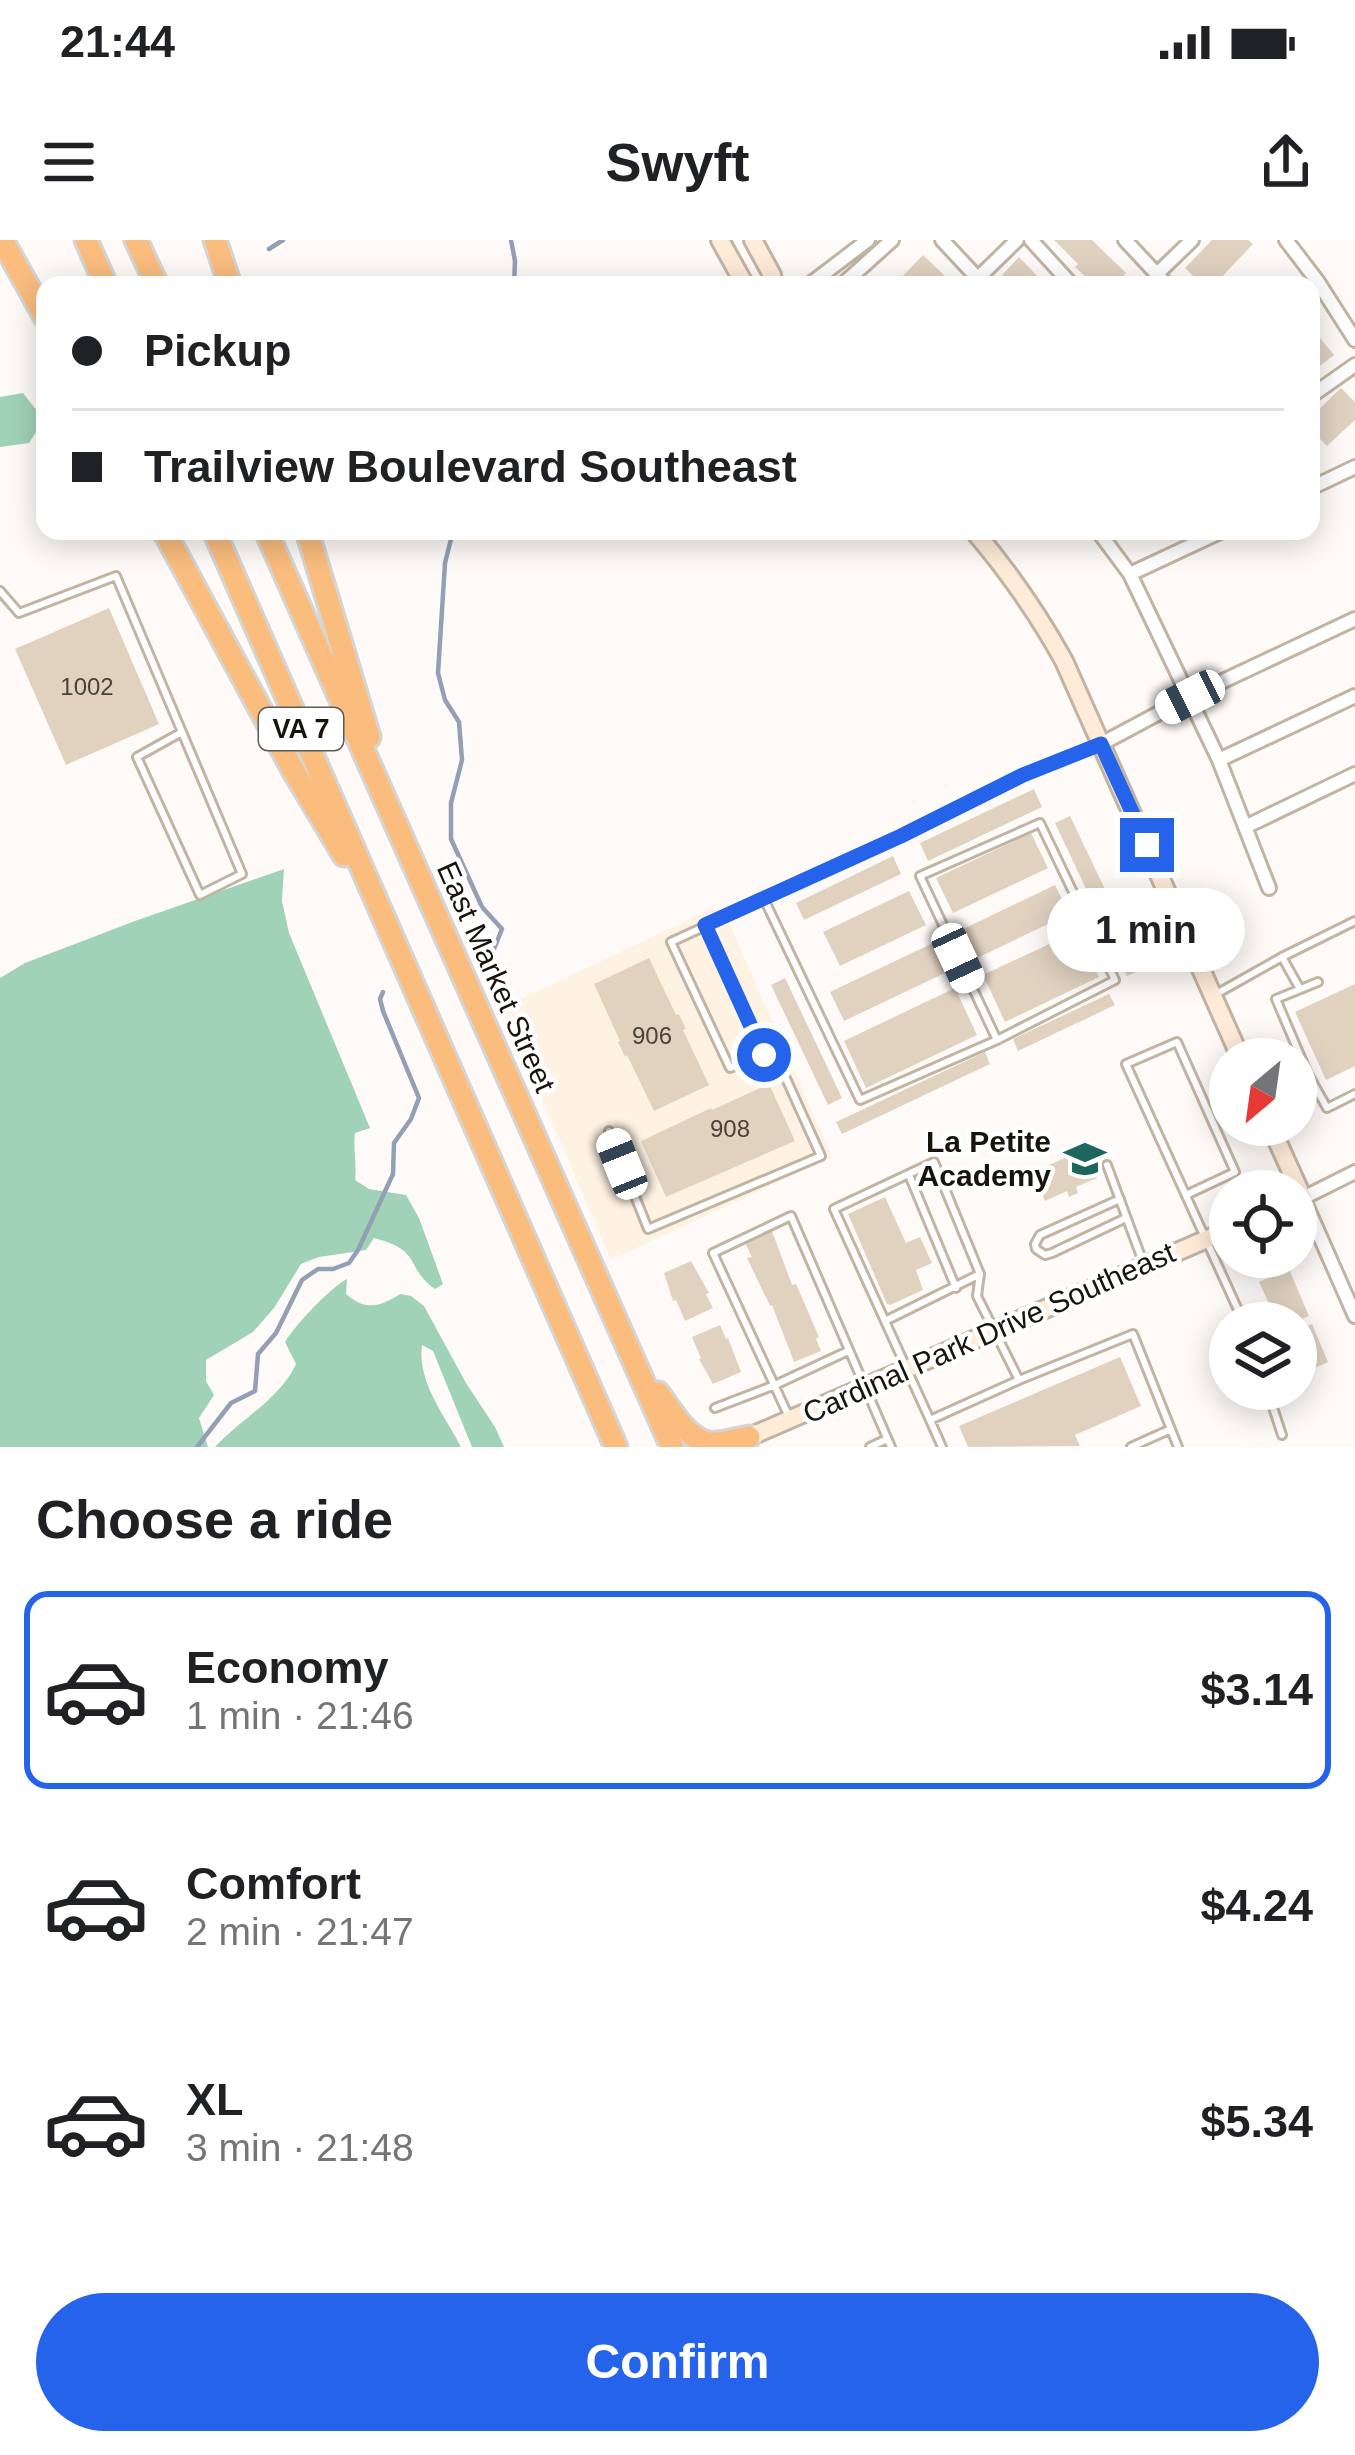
<!DOCTYPE html>
<meta charset="utf-8">
<style>
body{margin:0;font-family:Helvetica,sans-serif;background:#f6f6f6;color:#202124;height:100vh;display:flex;flex-direction:column;font-size:45px;white-space:nowrap}
*{box-sizing:border-box;margin:0}
p{font-size:39px;color:#757577}
.icon{flex:none;width:66px;height:66px;fill:none;stroke:currentColor;stroke-width:2;stroke-linecap:round;stroke-linejoin:round}
.map{position:relative;height:1207px;overflow:hidden}
.details{display:flex;flex-direction:column;background:#fff;flex:1}
.details>*{flex:none}
.hud{position:absolute;left:36px;top:36px;width:1284px;height:264px;border-radius:24px;box-shadow:0 6px 30px #0003;display:grid;align-content:center;height:264px;padding:0 36px;background:#fff}
.needle{width:78px;rotate:209deg}
.controls{position:absolute;left:1209px;top:798px;display:grid;gap:24px}
.controls a{display:grid;place-items:center;width:108px;height:108px;border-radius:50%;background:#fff;box-shadow:0 6px 30px #0003;font-size:60px}
.end{position:absolute;width:54px;height:54px;margin:-27px;border:15px solid #2563eb;background:#fff;box-shadow:0 0 0 6px #fff}
.from{border-radius:50%}
.bubble{position:absolute;height:84px;border-radius:42px;background:#fff;box-shadow:0 6px 30px #0003;font-size:39px;font-weight:600;line-height:84px;text-align:center}
.car{position:absolute;width:36px;height:72px;margin:-36px -18px;border-radius:15px;box-shadow:0 0 9px 3px #0007;background:linear-gradient(#fff 24%,#345 0 40%,#fff 0 76%,#345 0 86%,#fff 0)}
.hud b{display:flex;align-items:center;gap:42px;height:114px;font-size:45px}
.hud b+b{border-top:3px solid #e0e0e0}
.hud i{width:30px;height:30px;background:#202124}
ul{padding:0;list-style:none}
li{display:flex;align-items:center;gap:36px;height:198px;margin:0 24px 18px;padding:0 12px;border:6px solid transparent;border-radius:24px}
li div{flex:1}
li b{display:block;font-size:45px}
li em{font-style:normal;font-weight:600}
li.selected{border-color:#2563eb}
li>.icon{width:108px;height:108px;stroke-width:1.5}
h2{padding:0 36px;font-size:54px;line-height:144px}
.cta{display:flex;gap:24px;margin-top:auto;padding:24px 36px}
.cta a{flex:1;height:138px;border-radius:72px;background:#2563eb;color:#fff;font-size:48px;font-weight:600;line-height:138px;text-align:center}
.status{display:flex;justify-content:space-between;align-items:center;height:84px;padding:0 60px;background:#fff;direction:ltr}
.status svg{height:33px;fill:currentColor}
header{display:flex;justify-content:space-between;align-items:center;height:156px;padding:0 36px;background:#fff;font-size:54px;font-weight:600}
.map>svg:first-child{display:block}
.built{fill:#fef2e3}
.forest{fill:#a0d2b7}
.lines{fill:none;stroke-linecap:round;stroke-linejoin:round}
.stream{stroke:#92a0b5;stroke-width:4.5}
.building{fill:#e1d2c0}
.lane-casing{stroke:#c2b4a2;stroke-width:12}
.street-casing{stroke:#c2b4a2;stroke-width:18}
.secondary-casing{stroke:#c2b4a2;stroke-width:22}
.highway-casing{stroke:#d5d5d3;stroke-width:27}
.lane{stroke:#fff;stroke-width:6}
.street{stroke:#fff;stroke-width:12}
.secondary{stroke:#feebd8;stroke-width:16}
.highway{stroke:#fbbd7e;stroke-width:21}
.route{stroke:#2563eb;stroke-width:15}
.labels{text-anchor:middle;stroke-width:9;stroke-linejoin:round;paint-order:stroke}
.number-label{font-size:24px;fill:#4a4339}
.shield{fill:#fff;stroke:#5d5a55;stroke-width:3}
.shield-label{font-size:27px;font-weight:bold;fill:#18130c}
.street-label{font-size:30px;fill:#18130c;stroke:#fff}
.poi-label{font-size:30px;font-weight:bold;fill:#18130c;stroke:#fff;text-anchor:end}
</style>
<div class="status"><b>21:44</b><svg viewBox="0 0 49 12"><path d="M0 12V9h3v3zM5 12V6h3v6zM10 12V3h3v9zM15 12V0h3v12zM26 1h20v11H26zM47 4h2v5h-2z"/></svg></div>
<header><svg class="icon" aria-label="menu" viewBox="0 0 24 24"><path d="M4 6h16M4 12h16M4 18h16"/></svg>Swyft<svg class="icon" aria-label="share" viewBox="0 0 24 24"><path d="M12 15V3M7 8l5-5 5 5M5 13v7h14v-7"/></svg></header>
<div class="map">
<svg width="1355" height="1207" viewBox="0 0 1355 1207">
<rect width="100%" height="100%" fill="#fefaf7"/>
<path class="built" d="M714 668 726 676 832 917 611 1020 503 767Z"/>
<path class="forest" d="M23 153 44 180 29 203 0 207V157Z
M284 629 282 661 289 693 370 888 355 893C353 910 357 923 355 940L369 949 406 955 419 978 443 1044 435 1049C404 1027 424 1011 374 998L366 1010 319 1017 301 1024 274 1068 253 1092 206 1120V1141L214 1155 199 1178 208 1207H0V738L25 723 135 681Z
M347 1039 346 1054C365 1071 380 1067 400 1054L411 1056 424 1066 466 1143 495 1187 504 1207H472L433 1111 422 1105C417 1142 444 1174 461 1207H215C242 1178 280 1159 296 1124L285 1102C295 1085 330 1048 347 1039Z"/>
<g class="lines">
<path class="stream" d="M511 0 515 21 514 45
M269 9 283 0
M453 291 445 323 438 433 445 460 459 482 462 520 451 563V599L482 667 502 689 494 709
M197 1207 231 1163 255 1151 258 1114 276 1093 302 1040 318 1029H333L349 1023 358 1010 393 934 394 903 411 879 419 858 383 771 380 759 383 752"/>
</g>
<path class="building" d="M1054 0H1092L1126 33 1114 45H1094L1075 27 1078 24Z
M1212 0H1248L1253 4 1214 45H1203L1185 28Z
M923 15 947 38 940 45H894Z
M1019 17 1046 45H1012L1002 35Z
M1316 93 1334 115 1311 133V97Z
M1341 148 1355 162V180L1327 206 1311 190V177Z
M109 368 159 484 66 525 15 409Z
M1034 549 1042 567 928 621 920 603Z
M1070 576 1143 729 1127 736 1055 583Z
M1031 593 1048 628 953 673 936 638Z
M893 616 901 634 804 680 796 663Z
M1055 645 1069 674 975 719 961 690Z
M909 651 926 685 840 726 823 692Z
M1077 691 1099 737 1005 782 983 735Z
M933 703 947 732 844 781 830 752Z
M649 718 676 775 679 774 686 789 683 790 709 845 654 871 627 815 625 817 618 802 620 801 594 744Z
M785 738 842 858 828 865 771 745Z
M1355 744V826L1326 840 1295 772Z
M955 748 977 795 866 848 844 801Z
M1109 754 1115 765 1018 811 1013 799Z
M985 812 990 824 842 894 836 882Z
M769 844 795 901 666 957 641 901 711 868 712 870Z
M1085 909 1097 938 1076 947 1078 953 1069 957 1067 951 1045 961 1033 932Z
M885 957 906 1003 920 997 932 1023 916 1030 923 1050 890 1065 887 1064 848 974Z
M772 991 792 1045 796 1044 819 1097 816 1099 821 1111 794 1122 772 1065 770 1066 747 1018 752 1017 745 1003Z
M691 1021 709 1053 706 1054 713 1068 685 1081 676 1060 673 1061 664 1033Z
M1289 1029 1309 1076 1292 1083H1278L1259 1042Z
M1312 1084 1328 1122 1299 1135 1296 1127V1091Z
M720 1085 726 1099 728 1098 741 1132 713 1144 699 1119 701 1118 692 1097Z
M1120 1117 1141 1166 1075 1195 1080 1206 968 1207 959 1186Z"/>
<g class="lines">
<g class="lane-casing">
<path id="lane" d="M0 351 19 373 116 336 242 634 200 655 137 517 182 492
M764 659 860 860 997 800 920 636 1040 583 1115 740 997 800
M705 685 764 815 730 828 671 702 901 596 1023 535 1097 505
M1282 717 1355 681
M1218 753 1282 717 1300 749
M1308 834 1276 759 1318 742
M1296 840 1308 834 1327 868 1355 854
M609 891 648 989 821 916 779 823 764 815
M1107 925 1143 1022
M909 935 956 1048
M1186 955 1235 932 1177 802 1126 824 1244 1083
M1120 959 1040 995 1035 1004 1036 1009 1045 1015 1052 1013 1126 978
M887 1080 980 1034
M1267 1149 1282 1195
M715 1168 775 1145 848 1111
M789 1177 713 1013 791 976 891 1207
M930 1180 834 969 934 922 980 1034 977 1056 1019 1140
M870 1207 887 1199
M942 1207 930 1180 1019 1140 1133 1094 1178 1207
M1131 1207 1171 1189"/>
</g>
<g class="street-casing">
<path id="street" d="M942 0 984 45
M1031 0 1072 45
M1125 0 1167 45
M1286 0 1318 42 1355 100
M1157 34 1192 0
M809 45 868 0
M842 45 892 0
M971 45 1017 0
M1311 156 1355 125
M1311 248 1355 227
M1098 291 1130 334 1219 520
M1130 334 1222 291
M1101 504 1189 457 1355 379
M1245 587 1355 534
M1269 648 1219 520 1355 456
M1355 932 1303 958 1355 1076"/>
</g>
<g class="secondary-casing">
<path id="secondary" d="M720 0 745 45
M753 0 772 35 773 45
M974 291C1009 332 1038 374 1064 421L1241 819
M1270 885 1303 958 1296 960
M749 1197 1230 989"/>
</g>
<g class="highway-casing">
<path id="highway" d="M2 0 45 77
M86 0 106 45
M136 0 157 45
M215 0 230 45
M164 291 292 528 344 615
M214 291 616 1207
M266 291 672 1207
M307 291 369 497
M658 1153C671 1170 686 1198 708 1203 720 1205 737 1199 749 1197"/>
</g>
<use href="#lane" class="lane"/>
<use href="#street" class="street"/>
<use href="#secondary" class="secondary"/>
<use href="#highway" class="highway"/>
</g>
<g class="lines">
<path class="route" d="M764 815 705 685 901 596 1023 535 1101 504 1147 605"/>
</g>
<defs>
<g id="school-bare" transform="scale(3.24)"><path d="M0-5L7-2L0 1L-7-2ZM-4 1L0 2.5L4 1V4Q0 6-4 4Z" fill="#1c665d" stroke="#fff" stroke-width="2.5" paint-order="stroke"/></g>
</defs>
<g fill-rule="evenodd">
<use href="#school-bare" x="1085" y="919"/>
</g>
<g class="labels">
<g class="number-label">
<text x="87" y="455">1002</text>
<text x="652" y="804">906</text>
<text x="730" y="897">908</text>
</g>
<rect class="shield" x="259" y="468" width="84" height="42" rx="9"/>
<g class="shield-label">
<text x="301" y="498">VA 7</text>
</g>
<g class="street-label">
<text transform="translate(496 737) rotate(66)" y="10">East Market Street</text>
<text transform="translate(989 1093) rotate(-24)" y="10">Cardinal Park Drive Southeast</text>
</g>
<g class="poi-label">
<text x="1051" y="912">La Petite<tspan x="1051" dy="34">Academy</tspan></text>
</g>
</g>
</svg>
<div class="controls">
<a><svg class="needle" viewBox="-14 -14 28 28"><path d="M0-13l5 13h-10z" fill="#e53935"/><path d="M0 13l5-13h-10z" fill="#757577"/></svg></a>
<a><svg class="icon" aria-label="locate" viewBox="0 0 24 24"><circle cx="12" cy="12" r="6"/><path d="M12 2v4M12 18v4M2 12h4M18 12h4"/></svg></a>
<a><svg class="icon" aria-label="layers" viewBox="0 0 24 24"><path d="M12 4l9 5-9 5-9-5zM3 14l9 5 9-5"/></svg></a>
</div>
<i class="end from" style="left:764px;top:815px"></i>
<i class="end" style="left:1147px;top:605px"></i>
<div class="bubble" style="left:1047px;top:648px;width:198px">1 min</div>
<i class="car" style="left:1190px;top:457px;rotate:243deg"></i>
<i class="car" style="left:958px;top:718px;rotate:155deg"></i>
<i class="car" style="left:622px;top:924px;rotate:338deg"></i>
<div class="hud">
<b><i class="from"></i>Pickup</b>
<b><i></i>Trailview Boulevard Southeast</b>
</div>
</div>
<section class="details">
<h2>Choose a ride</h2>
<ul>
<li class="selected"><svg class="icon" aria-label="car" viewBox="0 0 24 24"><path d="M5 17H2v-5l4-1 3-4h7l3 4 3 1v5h-3M9 17h6M6 11h13"/><circle cx="7" cy="17" r="2"/><circle cx="17" cy="17" r="2"/></svg><div><b>Economy</b><p>1 min · 21:46</p></div><em>$3.14</em></li>
<li><svg class="icon" aria-label="car" viewBox="0 0 24 24"><path d="M5 17H2v-5l4-1 3-4h7l3 4 3 1v5h-3M9 17h6M6 11h13"/><circle cx="7" cy="17" r="2"/><circle cx="17" cy="17" r="2"/></svg><div><b>Comfort</b><p>2 min · 21:47</p></div><em>$4.24</em></li>
<li><svg class="icon" aria-label="car" viewBox="0 0 24 24"><path d="M5 17H2v-5l4-1 3-4h7l3 4 3 1v5h-3M9 17h6M6 11h13"/><circle cx="7" cy="17" r="2"/><circle cx="17" cy="17" r="2"/></svg><div><b>XL</b><p>3 min · 21:48</p></div><em>$5.34</em></li>
</ul>
<div class="cta"><a>Confirm</a></div>
</section>
